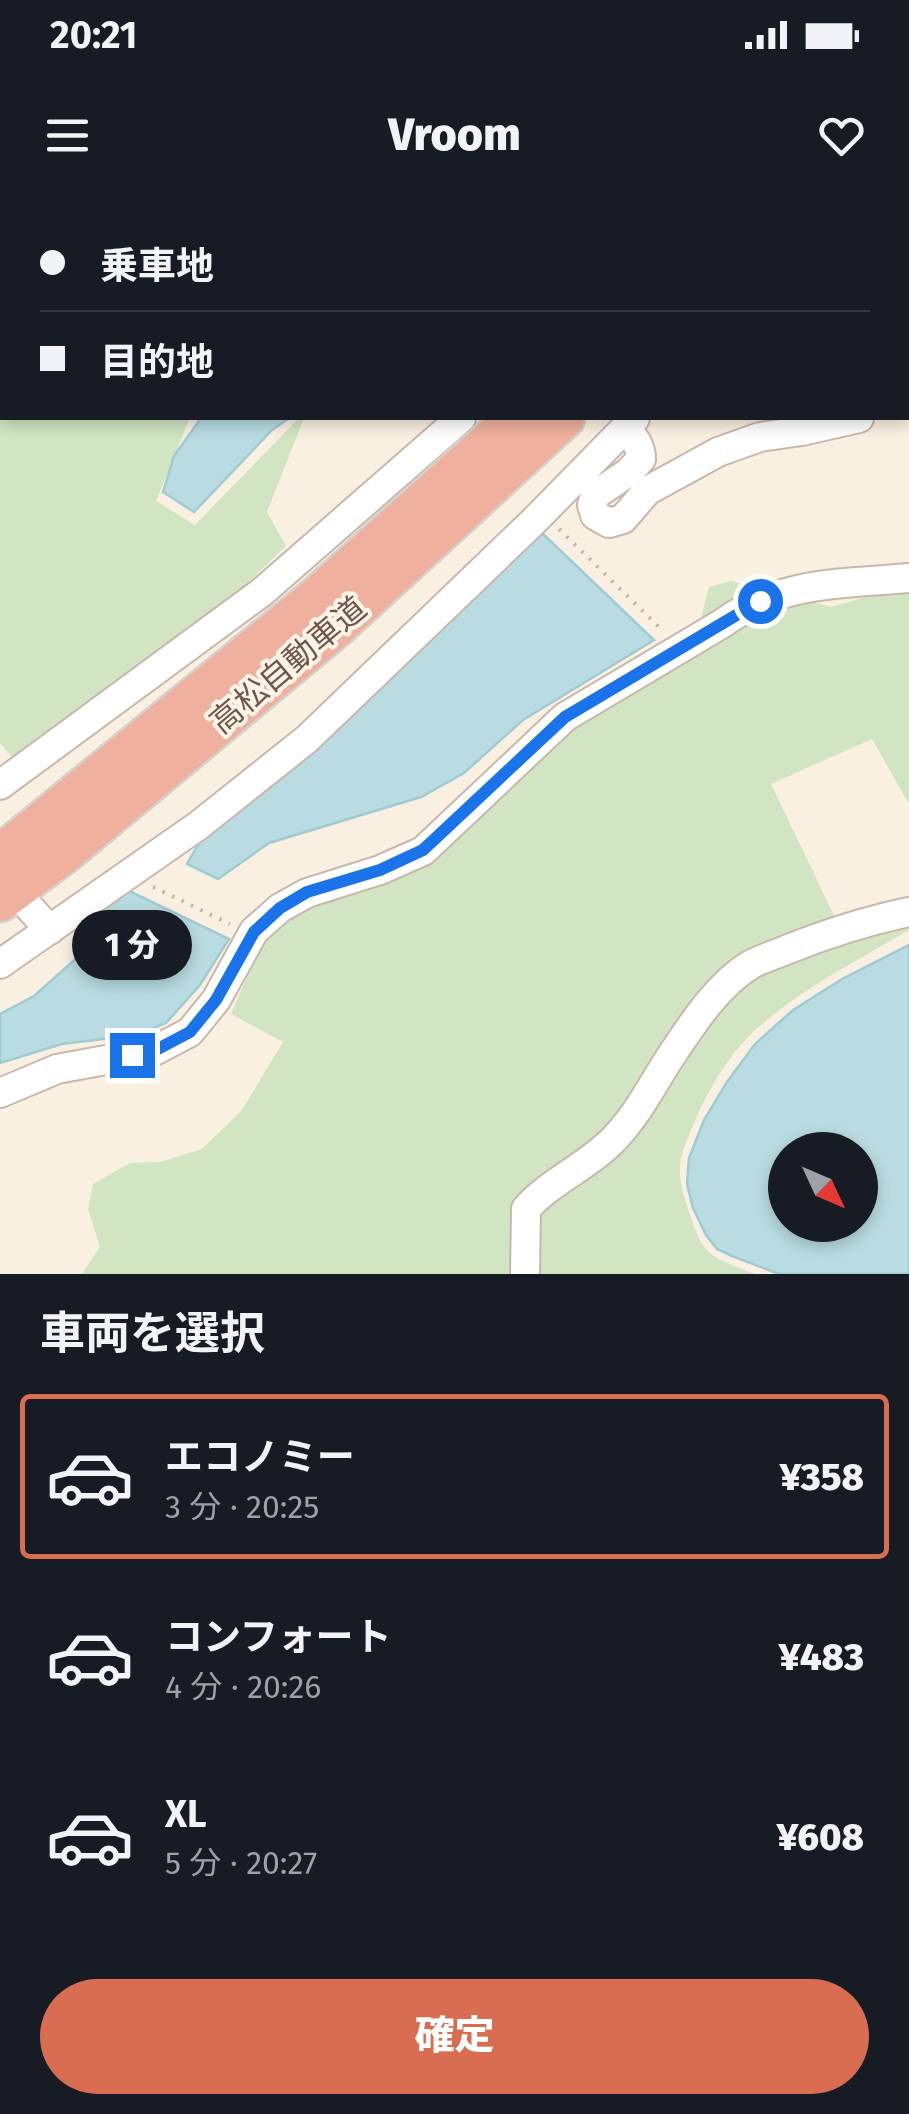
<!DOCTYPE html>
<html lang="ja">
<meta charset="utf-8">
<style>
body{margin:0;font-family:"Fira Sans","Noto Sans JP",sans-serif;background:#20242c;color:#f1f3f6;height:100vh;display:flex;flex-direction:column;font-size:38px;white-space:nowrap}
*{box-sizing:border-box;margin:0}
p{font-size:32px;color:#9ea1a6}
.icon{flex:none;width:55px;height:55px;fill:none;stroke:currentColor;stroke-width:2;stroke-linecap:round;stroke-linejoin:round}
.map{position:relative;height:1074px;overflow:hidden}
.sheet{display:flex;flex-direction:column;background:#171b24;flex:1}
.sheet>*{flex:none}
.hud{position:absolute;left:0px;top:0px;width:910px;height:220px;box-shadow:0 5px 15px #0003;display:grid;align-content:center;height:220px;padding:0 40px;background:#171b24}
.needle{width:65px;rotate:134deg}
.fabs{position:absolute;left:768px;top:932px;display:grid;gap:20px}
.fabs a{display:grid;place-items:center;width:110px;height:110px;border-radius:50%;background:#171b24;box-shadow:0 5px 15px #0003;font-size:50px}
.end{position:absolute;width:45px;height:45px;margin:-22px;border:12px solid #1a73e8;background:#fff;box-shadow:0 0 0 5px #fff}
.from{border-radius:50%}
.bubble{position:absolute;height:70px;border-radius:35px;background:#171b24;box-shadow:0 5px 15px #0003;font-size:32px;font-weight:800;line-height:70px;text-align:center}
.hud b{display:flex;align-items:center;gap:35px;height:95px;font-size:38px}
.hud b+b{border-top:2px solid #363941}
.hud i{width:25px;height:25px;background:#f1f3f6}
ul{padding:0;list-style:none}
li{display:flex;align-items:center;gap:30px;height:165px;margin:0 20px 15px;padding:0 20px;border:5px solid transparent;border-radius:10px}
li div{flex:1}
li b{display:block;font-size:38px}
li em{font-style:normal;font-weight:800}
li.on{border-color:#d96d51}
li>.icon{width:90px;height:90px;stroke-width:1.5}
h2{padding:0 40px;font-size:45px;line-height:120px}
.cta{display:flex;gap:20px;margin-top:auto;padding:20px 40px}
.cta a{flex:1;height:115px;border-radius:60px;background:#d96d51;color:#fff;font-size:40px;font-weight:800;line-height:115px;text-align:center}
.status{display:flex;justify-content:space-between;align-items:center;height:70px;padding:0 50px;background:#171b24;direction:ltr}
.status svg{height:28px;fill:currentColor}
header{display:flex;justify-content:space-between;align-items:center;height:130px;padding:0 40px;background:#171b24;font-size:45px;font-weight:800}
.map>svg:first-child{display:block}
.green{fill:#d1e5c2}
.water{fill:#b8dce1;stroke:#a0cbd2;stroke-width:2.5;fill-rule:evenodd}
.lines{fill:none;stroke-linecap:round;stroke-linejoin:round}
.minor-casing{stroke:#c9b7aa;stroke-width:32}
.highway-casing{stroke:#d6d0cd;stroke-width:45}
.path{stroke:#d1b2a0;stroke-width:4;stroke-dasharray:2.5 8;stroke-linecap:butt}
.minor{stroke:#fff;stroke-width:28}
.highway{stroke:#efb19d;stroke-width:40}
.route{stroke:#1a73e8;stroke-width:12}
.labels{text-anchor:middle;stroke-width:8;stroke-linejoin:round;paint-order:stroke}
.street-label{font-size:32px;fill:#6e574b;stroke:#fdf4e7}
</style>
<div class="status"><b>20:21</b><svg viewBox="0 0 49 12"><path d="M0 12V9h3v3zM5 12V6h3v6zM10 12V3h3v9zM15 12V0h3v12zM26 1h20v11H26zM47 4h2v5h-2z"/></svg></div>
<header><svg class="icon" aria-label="menu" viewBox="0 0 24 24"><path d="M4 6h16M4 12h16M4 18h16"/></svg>Vroom<svg class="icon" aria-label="heart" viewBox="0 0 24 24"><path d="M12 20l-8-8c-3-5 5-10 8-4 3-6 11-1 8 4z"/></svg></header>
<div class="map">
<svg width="909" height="1074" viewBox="0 0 909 1074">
<rect width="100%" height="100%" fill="#faf0e2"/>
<path class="green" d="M0 169 2 171V218H190L156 301 195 325 299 218H304L267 312 286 346 234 396 12 557 0 543Z
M730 381 832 407 909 384V604L872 539 771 584 843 734 909 719V730C859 760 804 787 760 826 732 849 709 888 695 921 681 954 674 965 686 1002 703 1055 703 1054 755 1074H82L100 1047 88 1009 93 984 130 963 160 962 202 949 242 910 283 842 231 814 263 740 287 717 322 699 416 667 527 559 613 499 706 442 702 414 709 387Z"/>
<path class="water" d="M201 218H289L272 230 194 312 163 292 174 256Z
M541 332 654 440 523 520 464 573 421 597 269 643 218 679 187 664 203 636Z
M123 688 229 739 200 785 166 823 136 835 62 844 0 863V814L34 796 88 748 95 714 91 709Z
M909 745V1074H779L732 1056 717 1049 706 1035 693 1008 687 984 689 958 704 920 727 882 755 844 793 810 842 779ZM785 950H860V1025H785Z"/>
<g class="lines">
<g class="minor-casing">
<path id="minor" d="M255 0 257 2
M77 2 79 0
M295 2 297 0
M680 2 682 0
M833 2 836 0
M0 104 2 101
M908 201 909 200
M625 228C634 238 641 245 641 259L629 272 595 295 592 305 595 315 609 323 623 319 647 291 718 252 760 237 802 231 859 218
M0 585 262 392 461 218
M28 706 50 730
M0 764 199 625 307 539 535 320 635 218
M0 893 57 869 154 851 190 832 216 800 254 731 280 708 307 693 380 670 423 651 565 517 723 423C781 381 841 384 909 378
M525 1074 526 1009C550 981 589 966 615 938 640 912 655 879 675 850 695 820 719 784 750 765 761 759 774 755 786 750 826 734 866 721 909 712"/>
</g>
<g class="highway-casing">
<path id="highway" d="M734 2 736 0
M779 2 781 0
M0 656 315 399 516 218
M0 701 64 653 337 426 564 218"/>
</g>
<path class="path" d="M559 329 663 431
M153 687 230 724"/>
<use href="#minor" class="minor"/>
<use href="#highway" class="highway"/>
</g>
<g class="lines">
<path class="route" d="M132 855 154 851 190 832 216 800 254 732 280 708 307 692 380 670 423 650 565 517 760 401"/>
</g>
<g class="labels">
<g class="street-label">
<text transform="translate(288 465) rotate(-40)" y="11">高松自動車道</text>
</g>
</g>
</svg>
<div class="fabs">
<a><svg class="needle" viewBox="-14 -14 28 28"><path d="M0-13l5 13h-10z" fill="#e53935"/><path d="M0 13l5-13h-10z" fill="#9ea1a6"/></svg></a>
</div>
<i class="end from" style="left:760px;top:401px"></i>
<i class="end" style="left:132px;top:855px"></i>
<div class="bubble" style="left:72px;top:710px;width:120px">1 分</div>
<div class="hud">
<b><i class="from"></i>乗車地</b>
<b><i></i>目的地</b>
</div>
</div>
<section class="sheet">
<h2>車両を選択</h2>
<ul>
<li class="on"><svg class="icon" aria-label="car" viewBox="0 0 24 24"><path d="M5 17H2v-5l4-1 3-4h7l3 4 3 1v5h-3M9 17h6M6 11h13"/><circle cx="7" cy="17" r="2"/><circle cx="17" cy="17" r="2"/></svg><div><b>エコノミー</b><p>3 分 · 20:25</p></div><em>¥358</em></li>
<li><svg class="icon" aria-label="car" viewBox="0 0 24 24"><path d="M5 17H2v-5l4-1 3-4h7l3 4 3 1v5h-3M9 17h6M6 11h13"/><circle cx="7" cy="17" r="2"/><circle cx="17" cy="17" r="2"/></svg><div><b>コンフォート</b><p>4 分 · 20:26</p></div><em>¥483</em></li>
<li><svg class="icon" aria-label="car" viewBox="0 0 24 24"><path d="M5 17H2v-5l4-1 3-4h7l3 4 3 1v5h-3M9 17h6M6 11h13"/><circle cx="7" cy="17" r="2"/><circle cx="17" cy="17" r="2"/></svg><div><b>XL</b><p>5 分 · 20:27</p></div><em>¥608</em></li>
</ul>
<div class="cta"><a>確定</a></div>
</section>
